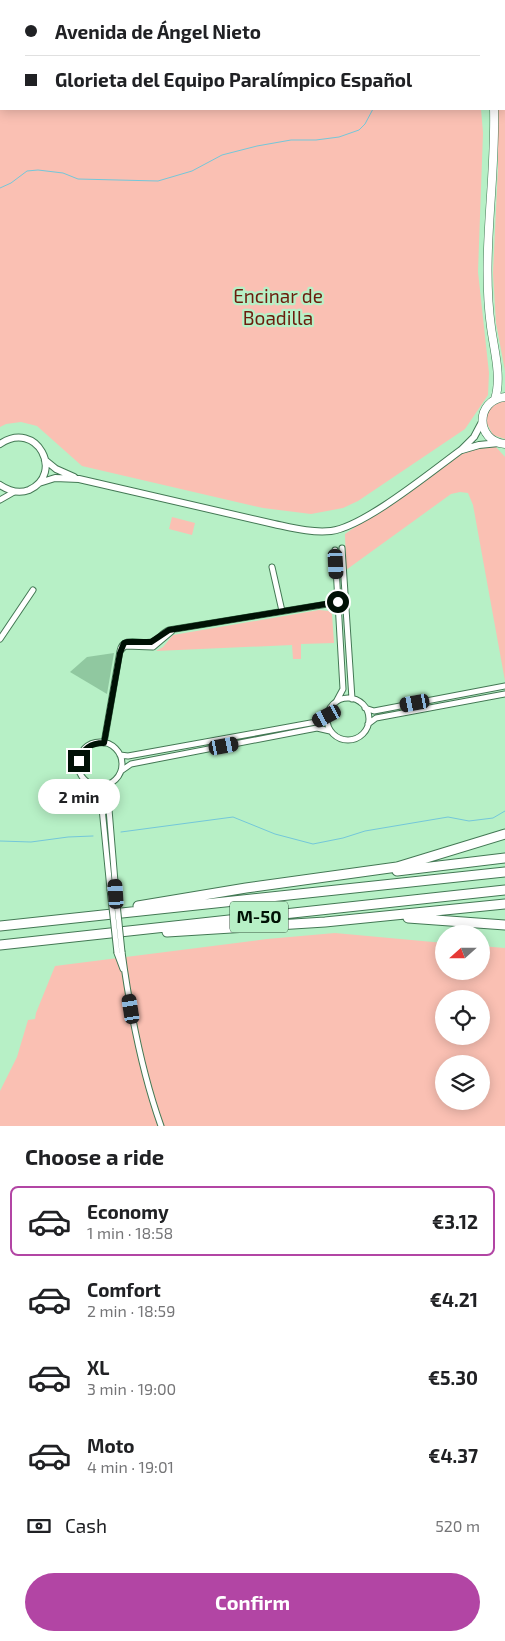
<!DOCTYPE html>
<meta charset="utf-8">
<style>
body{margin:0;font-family:"Exo 2",sans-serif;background:#f2f2f2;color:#202124;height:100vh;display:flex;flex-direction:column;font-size:19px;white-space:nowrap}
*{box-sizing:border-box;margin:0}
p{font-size:16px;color:#757577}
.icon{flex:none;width:28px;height:28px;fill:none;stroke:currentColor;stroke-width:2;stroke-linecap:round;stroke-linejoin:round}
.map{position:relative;height:1126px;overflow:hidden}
.side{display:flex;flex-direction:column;background:#fff;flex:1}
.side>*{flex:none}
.hud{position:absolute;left:0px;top:0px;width:505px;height:110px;box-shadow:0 2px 12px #0003;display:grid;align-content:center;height:110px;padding:0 25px;background:#fff}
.needle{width:32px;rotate:249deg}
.fabs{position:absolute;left:435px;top:925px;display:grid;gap:10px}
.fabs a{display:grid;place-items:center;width:55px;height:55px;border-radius:50%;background:#fff;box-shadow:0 2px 12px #0003;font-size:25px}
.end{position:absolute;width:22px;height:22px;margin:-11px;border:6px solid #001105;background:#fff;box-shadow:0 0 0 2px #fff}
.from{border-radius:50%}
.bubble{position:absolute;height:35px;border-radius:18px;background:#fff;box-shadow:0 2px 12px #0003;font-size:16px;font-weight:700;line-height:35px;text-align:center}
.car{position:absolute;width:15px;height:30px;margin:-15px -8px;border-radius:6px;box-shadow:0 0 4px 1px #0007;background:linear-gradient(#222 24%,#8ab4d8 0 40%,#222 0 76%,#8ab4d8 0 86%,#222 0)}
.hud b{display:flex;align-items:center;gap:18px;height:48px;font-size:19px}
.hud b+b{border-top:1px solid #e0e0e0}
.hud i{width:12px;height:12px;background:#202124}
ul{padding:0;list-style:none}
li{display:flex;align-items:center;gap:15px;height:70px;margin:0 10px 8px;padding:0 15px;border:2px solid transparent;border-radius:8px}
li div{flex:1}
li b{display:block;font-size:19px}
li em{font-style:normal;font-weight:700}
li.active{border-color:#b245a4}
li>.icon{width:45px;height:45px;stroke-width:1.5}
h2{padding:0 25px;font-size:22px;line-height:60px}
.pay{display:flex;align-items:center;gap:12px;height:55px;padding:0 25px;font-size:19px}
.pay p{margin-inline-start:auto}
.action{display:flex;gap:10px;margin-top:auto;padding:10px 25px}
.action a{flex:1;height:58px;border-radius:30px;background:#b245a4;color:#fff;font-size:20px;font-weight:700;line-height:58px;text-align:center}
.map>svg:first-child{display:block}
.green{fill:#fac0b3;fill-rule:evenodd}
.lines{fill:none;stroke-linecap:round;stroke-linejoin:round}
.stream{stroke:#74c7d9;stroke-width:1}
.building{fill:#90c8a0}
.minor-casing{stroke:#437854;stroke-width:7}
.tertiary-casing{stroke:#437854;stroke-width:8}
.primary-casing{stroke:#437854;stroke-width:9}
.motorway-casing{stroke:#437854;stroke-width:11}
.minor{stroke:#fff;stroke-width:5}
.tertiary{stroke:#fff;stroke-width:6}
.primary{stroke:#fff;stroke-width:8}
.motorway{stroke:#fff;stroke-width:9}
.minor-bridge-casing{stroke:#437854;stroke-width:7;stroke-linecap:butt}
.minor-bridge{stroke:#fff;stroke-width:5}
.route{stroke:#001105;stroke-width:6}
.labels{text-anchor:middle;stroke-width:4.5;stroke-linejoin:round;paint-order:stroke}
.shield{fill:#b7f0c6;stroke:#37543f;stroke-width:1}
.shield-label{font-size:18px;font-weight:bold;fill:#001105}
.park-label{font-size:19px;fill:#6b1c0c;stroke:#b7f0c6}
</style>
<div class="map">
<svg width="505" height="1126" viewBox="0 0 505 1126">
<rect width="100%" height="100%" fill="#b7f0c6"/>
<path class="green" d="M0 0H461L1 1V109H481L483 133 478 272 489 373 488 395 465 429 358 501 343 508 311 514 263 508 82 466 37 426 21 422 6 424 0 427Z
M482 0H505V371L496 323 493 273 498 168V109H504V1Z
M505 401V439L493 435 486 422C487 410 493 403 505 401Z
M492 446 496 447 505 457V681L473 505 468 493 460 492 451 494 346 570 345 534 459 455 480 447Z
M172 517 195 523 192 535 169 529Z
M319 610 329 611 332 614 334 643 301 644V659H293L292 645 156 651 163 647 173 635Z
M335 933 444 943V971H481V946L505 948V1126H0V1091L17 1057 28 1020 35 1019 36 1013 55 966 267 939ZM444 999H481V1036H444ZM444 1064H481V1101H444Z"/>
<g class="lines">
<path class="stream" d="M484 0V1
M89 1 91 0
M0 188 11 183 27 171 38 170 63 173 78 179 158 181 192 171 222 155 257 146 291 140H316L339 137 359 130 365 124 373 109
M121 832 233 817 275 834 313 844 343 838 365 831 448 817 469 821 493 818 505 811
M0 841 31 842 68 837 93 836"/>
</g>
<path class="building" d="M114 653 107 694 70 672 87 657Z"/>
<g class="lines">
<g class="minor-casing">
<path id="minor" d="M0 500 14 492
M342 548 352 699
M335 550 343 689 336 702
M272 567 282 611
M0 639 33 590
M121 650 125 646 153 647 172 631
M327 719a21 21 0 1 1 42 0a21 21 0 1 1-42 0Z
M365 708 374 711 505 686
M368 724 376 718 505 694
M78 764a22 22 0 1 1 44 0a22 22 0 1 1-44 0Z
M104 743 120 651C123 635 141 645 152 642 159 639 162 633 169 630L346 601
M120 755 128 756 316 722 327 716
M121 771 131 764 317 728 330 731
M107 785 116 894
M97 786 102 808 110 889
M122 952C130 1011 141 1070 161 1126
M117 953 123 969"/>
</g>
<g class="tertiary-casing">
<path id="tertiary" d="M0 444C37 419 65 474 29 490 19 494 9 491 0 485
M462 450 479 445 499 443
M45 460 56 469 74 477
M39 483 55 478 79 479 274 524C293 528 312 533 331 531 364 527 432 471 461 450L474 437 482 422"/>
</g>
<g class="primary-casing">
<path id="primary" d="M475 0V1
M494 109C496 182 481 254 491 327 494 350 502 377 495 399
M505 397C475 400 475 441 505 444"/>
</g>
<g class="motorway-casing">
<path id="motorway" d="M397 871 505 858
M138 906 246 888 397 867 505 834
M408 918 505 925
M0 926 505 872
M167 932 325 922 505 904
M0 945 505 890"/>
</g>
<use href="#minor" class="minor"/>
<use href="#tertiary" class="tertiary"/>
<use href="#primary" class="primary"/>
<use href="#motorway" class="motorway"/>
<g class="minor-bridge-casing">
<path id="minor-bridge" d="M110 889 117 953
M116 894 122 952"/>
</g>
<use href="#minor-bridge" class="minor-bridge"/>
</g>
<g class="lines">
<path class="route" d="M79 761C83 748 91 743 104 743L120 653 124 643 127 642H151L169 630 338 602"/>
</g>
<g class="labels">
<rect class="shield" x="230" y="901.5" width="58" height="31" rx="4"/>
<g class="shield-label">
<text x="259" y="923">M-50</text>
</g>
<g class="park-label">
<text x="278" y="303">Encinar de<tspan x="278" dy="22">Boadilla</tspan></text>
</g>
</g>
</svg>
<div class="fabs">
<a><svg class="needle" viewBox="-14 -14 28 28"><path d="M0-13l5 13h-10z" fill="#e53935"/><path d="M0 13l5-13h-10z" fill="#757577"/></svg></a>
<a><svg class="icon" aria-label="locate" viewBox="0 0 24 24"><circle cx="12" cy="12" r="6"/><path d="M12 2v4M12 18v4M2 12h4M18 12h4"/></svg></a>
<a><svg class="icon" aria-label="layers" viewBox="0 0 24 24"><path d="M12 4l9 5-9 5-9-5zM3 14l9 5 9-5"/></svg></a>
</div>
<i class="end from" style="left:338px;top:602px"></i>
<i class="end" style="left:79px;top:761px"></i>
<div class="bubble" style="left:38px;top:779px;width:82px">2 min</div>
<i class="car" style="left:336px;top:564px;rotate:177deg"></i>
<i class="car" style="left:415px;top:703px;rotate:259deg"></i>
<i class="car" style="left:327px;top:716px;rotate:242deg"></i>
<i class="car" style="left:224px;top:746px;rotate:79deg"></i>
<i class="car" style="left:116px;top:894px;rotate:356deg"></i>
<i class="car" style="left:131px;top:1009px;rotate:351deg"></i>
<div class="hud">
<b><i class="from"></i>Avenida de Ángel Nieto</b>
<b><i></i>Glorieta del Equipo Paralímpico Español</b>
</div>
</div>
<section class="side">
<h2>Choose a ride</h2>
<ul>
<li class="active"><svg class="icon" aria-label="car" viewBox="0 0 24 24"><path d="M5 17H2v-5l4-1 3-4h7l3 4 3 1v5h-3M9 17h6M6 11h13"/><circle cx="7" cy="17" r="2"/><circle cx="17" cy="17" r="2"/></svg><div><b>Economy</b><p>1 min · 18:58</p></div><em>€3.12</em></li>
<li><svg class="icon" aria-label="car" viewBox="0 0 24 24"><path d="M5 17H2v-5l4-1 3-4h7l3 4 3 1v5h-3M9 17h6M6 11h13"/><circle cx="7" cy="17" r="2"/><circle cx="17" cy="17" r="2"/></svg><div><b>Comfort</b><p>2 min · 18:59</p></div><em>€4.21</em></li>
<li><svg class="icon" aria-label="car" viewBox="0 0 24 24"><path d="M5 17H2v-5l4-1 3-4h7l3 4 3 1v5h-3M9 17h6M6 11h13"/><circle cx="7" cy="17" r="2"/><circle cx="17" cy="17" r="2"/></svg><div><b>XL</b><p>3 min · 19:00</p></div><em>€5.30</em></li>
<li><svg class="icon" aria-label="car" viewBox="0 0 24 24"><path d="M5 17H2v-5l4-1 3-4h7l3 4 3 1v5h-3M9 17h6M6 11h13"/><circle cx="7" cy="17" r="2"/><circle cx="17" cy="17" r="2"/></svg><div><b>Moto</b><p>4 min · 19:01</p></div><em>€4.37</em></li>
</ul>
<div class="pay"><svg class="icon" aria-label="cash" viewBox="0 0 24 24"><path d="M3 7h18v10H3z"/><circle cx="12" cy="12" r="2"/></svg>Cash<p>520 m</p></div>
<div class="action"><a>Confirm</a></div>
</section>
